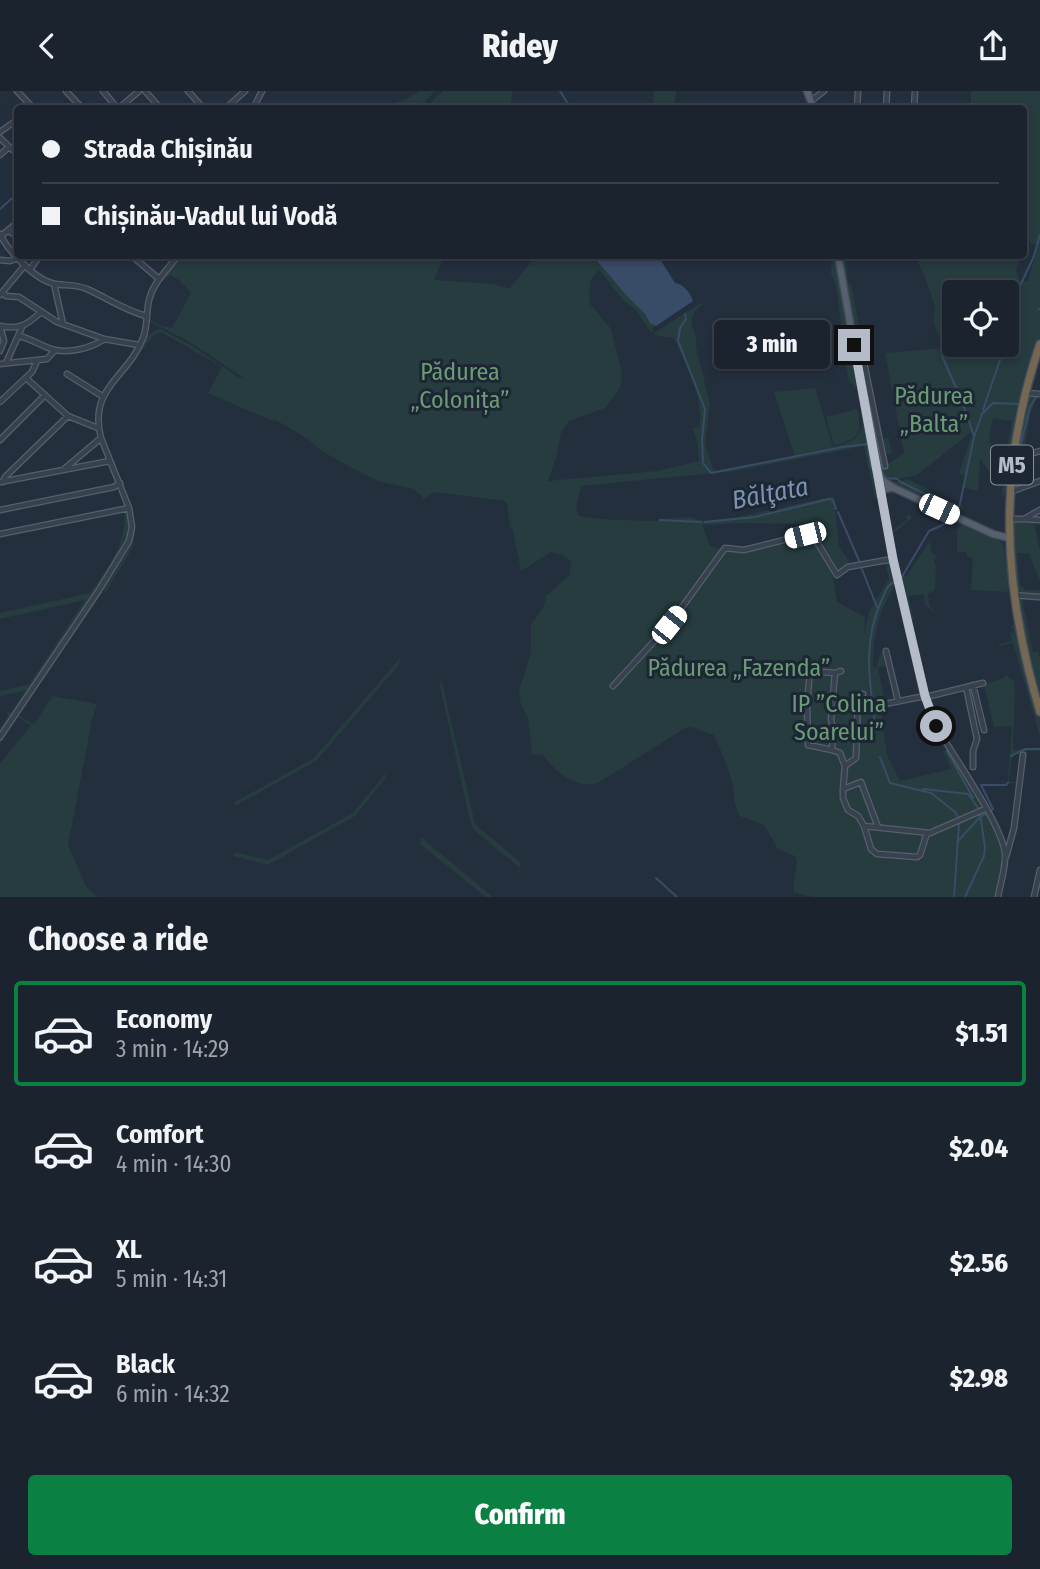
<!DOCTYPE html>
<meta charset="utf-8">
<style>
body{margin:0;font-family:"Fira Sans Condensed",sans-serif;background:#242b36;color:#f1f3f6;height:100vh;display:flex;flex-direction:column;font-size:26px;white-space:nowrap}
*{box-sizing:border-box;margin:0}
p{font-size:23px;color:#a0a4aa}
.icon{flex:none;width:38px;height:38px;fill:none;stroke:currentColor;stroke-width:2;stroke-linecap:round;stroke-linejoin:round}
.map{position:relative;height:806px;overflow:hidden}
.panel{display:flex;flex-direction:column;background:#1b232e;flex:1}
.panel>*{flex:none}
.banner{position:absolute;left:14px;top:14px;width:1013px;height:154px;border-radius:7px;box-shadow:0 4px 10px #0003,0 0 0 2px #39404a;display:grid;align-content:center;height:154px;padding:0 28px;background:#1b232e}
.controls{position:absolute;left:942px;top:189px;display:grid;gap:14px}
.controls a{display:grid;place-items:center;width:77px;height:77px;border-radius:7px;background:#1b232e;box-shadow:0 4px 10px #0003,0 0 0 2px #39404a;font-size:35px}
.end{position:absolute;width:32px;height:32px;margin:-16px;border:9px solid #b4bcc9;background:#111;box-shadow:0 0 0 4px #111}
.from{border-radius:50%}
.bubble{position:absolute;height:49px;border-radius:7px;background:#1b232e;box-shadow:0 4px 10px #0003,0 0 0 2px #39404a;font-size:23px;font-weight:800;line-height:49px;text-align:center}
.car{position:absolute;width:21px;height:42px;margin:-21px -10px;border-radius:9px;box-shadow:0 0 5px 2px #0007;background:linear-gradient(#fff 24%,#345 0 40%,#fff 0 76%,#345 0 86%,#fff 0)}
.banner b{display:flex;align-items:center;gap:24px;height:66px;font-size:26px}
.banner b+b{border-top:2px solid #39404a}
.banner i{width:18px;height:18px;background:#f1f3f6}
ul{padding:0;list-style:none}
li{display:flex;align-items:center;gap:21px;height:105px;margin:0 14px 10px;padding:0 14px;border:4px solid transparent;border-radius:7px}
li div{flex:1}
li b{display:block;font-size:26px}
li em{font-style:normal;font-weight:800}
li.selected{border-color:#0b8043}
li>.icon{width:63px;height:63px;stroke-width:1.5}
h2{padding:0 28px;font-size:32px;line-height:84px}
.action{display:flex;gap:14px;margin-top:auto;padding:14px 28px}
.action a{flex:1;height:80px;border-radius:7px;background:#0b8043;color:#fff;font-size:28px;font-weight:800;line-height:80px;text-align:center}
header{display:flex;justify-content:space-between;align-items:center;height:91px;padding:0 28px;background:#1b232e;font-size:32px;font-weight:800}
.map>svg:first-child{display:block}
.green{fill:#263c3f;fill-rule:evenodd}
.water{fill:#394c67}
.lines{fill:none;stroke-linecap:round;stroke-linejoin:round}
.stream{stroke:#394c67;stroke-width:2}
.minor-casing{stroke:#565f6c;stroke-width:7}
.major-casing{stroke:#414a57;stroke-width:9}
.highway-casing{stroke:#434c59;stroke-width:10}
.minor{stroke:#38414e;stroke-width:4.5}
.major{stroke:#56606e;stroke-width:6}
.highway{stroke:#746855;stroke-width:7}
.route{stroke:#b4bcc9;stroke-width:9}
.labels{text-anchor:middle;stroke-width:6;stroke-linejoin:round;paint-order:stroke}
.shield{fill:#1d2633;stroke:#878f9c;stroke-width:2}
.shield-label{font-size:23px;font-weight:bold;fill:#b4bcc9}
.park-label{font-size:24px;fill:#6b9a76;stroke:#1d2633}
.water-label{font-size:26px;font-style:italic;fill:#7c92b1;stroke:#1d2633}
</style>
<header><svg class="icon" aria-label="back" viewBox="0 0 24 24"><path d="M15 5l-7 7 7 7"/></svg>Ridey<svg class="icon" aria-label="share" viewBox="0 0 24 24"><path d="M12 15V3M7 8l5-5 5 5M5 13v7h14v-7"/></svg></header>
<div class="map">
<svg width="1040" height="806" viewBox="0 0 1040 806">
<rect width="100%" height="100%" fill="#242f3e"/>
<path class="green" d="M420 0H435L425 10 428 14 443 0H512L511 18H420L418 14 393 12 405 9Z
M654 0H676L674 17H653Z
M971 0H1040V249L1033 270 1009 398 1002 406 1003 376 1012 330 993 327 989 349 1001 375 1000 402 998 391 995 390 980 367 978 400 964 397 961 414 964 416 960 425 943 418 949 409 959 413 965 385 959 382 972 344 971 341 916 385 887 389 878 376 840 165H846L848 192 851 193 881 348 889 347 892 362 885 363 887 374 904 362 885 262 944 257 933 231 935 215 922 178 913 165H1021L1016 179 1020 190H1028L1038 155 1026 150 1024 155V18L971 17ZM954 201H1006V254H954Z
M180 165H444L434 189 494 193 509 198 536 165H606L611 178 624 196 642 208 656 235 652 237 654 242 701 212 702 214C682 229 698 237 696 256L710 313 705 354 714 380 795 365 774 301 815 297 833 356C848 352 857 351 862 335L867 338 880 407 875 408 864 355 735 380 581 395 576 418 579 425C605 430 632 429 658 430L659 428 691 426 702 430 738 426 834 405 839 455 851 474 836 483 832 473 819 457 831 474 837 511 865 526 864 542 869 521 889 488 885 470H893L924 604 919 605 895 495C878 520 873 547 873 576L876 577 881 561 888 557 889 561 885 560 888 574 878 577 885 612 874 614 875 616 880 615 887 664 900 690 951 678 943 660 949 659 982 717 945 734 946 736 985 720C1006 757 1004 766 996 806H812L793 801 797 769 795 765 778 758 764 734 740 725C733 713 735 704 732 692 728 675 721 660 714 644L691 636 685 637 598 692C574 698 556 681 543 664L532 663 528 627 521 614 519 600 531 561V534L544 515 546 505 569 485 571 470 562 464 551 461 521 480 512 437 510 436 507 412 505 410 435 401 422 409V405L413 398 378 390 350 376 322 360 308 348 274 328 273 330 208 302 222 276 161 241C148 245 139 266 130 277 121 288 110 297 104 311 88 344 138 403 135 444 134 461 114 485 106 501L103 500C109 480 130 464 132 442 138 398 84 351 103 307 109 293 122 280 132 268 140 257 145 241 160 238L189 253 238 286 244 287 190 251 147 229 148 222V227L159 234 172 237 191 202 184 194 180 193 181 190 170 184 155 196ZM599 179 624 210 636 219 649 239 658 245 674 247C686 274 705 307 699 337H693L697 351 699 370 658 380 548 390 556 367 561 342 569 330 605 317 620 297 622 282 611 238 590 213 589 200 591 188ZM743 432 805 433 808 442 814 445 818 453 811 445 807 444 740 462 710 455 702 434Z
M832 165H837L860 292 855 298 852 292H849L847 279 836 194 831 183Z
M1026 304H1036L1037 306 1031 321 1023 365 1014 367Z
M857 318C863 343 859 348 834 354L826 326Z
M908 388 947 408 946 413 940 416 892 392Z
M128 419 130 442 124 459 0 644V637L8 625 7 622 11 621 25 600 0 605V600L29 593 85 509 0 528V522L90 502C108 477 127 453 124 420Z
M909 423 912 427 891 444 901 486 907 484 930 450 931 461 936 464 934 471 936 476 935 499 928 503 929 514 937 523 925 514 923 503 908 505 914 529 909 530 890 445 897 436 907 429 906 426Z
M1009 429 1034 430 1040 460V490L1029 463 1017 462 1020 494 1026 499H1040V505L1017 501Z
M963 432 1003 452 1010 495 1007 501 971 499 973 468 967 465 966 461H957V439Z
M100 501H103L19 624 34 634 52 605 97 613 92 629 68 754 86 795 98 806H0V672L31 635 18 626 0 653V648Z
M1024 506 1040 507V510L1024 509 1023 512 1033 561 1038 560 1040 567V611L1028 571 1018 507Z
M1011 534H1014L1040 626V645L1013 552 999 555V553L1012 550 1010 542 1014 541Z
M400 567 399 574 316 670 235 715V711L314 667Z
M1004 583 1014 590 1015 598 1013 659 1040 656V660H1025L1024 666 1016 662 1012 666 1009 690 1020 692 994 691 1008 690 1012 635 994 636 984 593 1005 587Z
M441 587 475 733 520 771V777L476 741 471 734 440 595Z
M386 682 385 688 355 725 268 774 234 765 235 761 268 769 353 722Z
M421 746 423 748 493 806H486L420 753Z"/>
<path class="water" d="M593 165H658L675 192C683 193 691 202 693 210L656 235 650 232 645 223 627 205Z"/>
<g class="lines">
<path class="stream" d="M560 0 571 18
M0 118 18 102
M836 173 844 215
M1020 195 1034 165 1040 144
M1039 218H1040
M685 223 686 228 680 237 678 250 705 318 702 349 703 370
M854 236 875 346
M1006 251 1012 234 1019 198
M942 265 962 310 974 345
M861 310 864 333
M983 319 1005 254
M865 337 871 377
M876 350 883 384 887 387 898 388
M1018 365 1030 316 1036 306
M703 372 711 382 843 356 868 353
M899 390 945 413
M948 414 958 421
M838 421 860 472
M958 422 974 346 982 323 993 312 1019 313
M660 429 701 431
M705 431 755 426 829 408 833 409 836 418
M861 476 877 516
M900 489 929 440 954 429
M1020 517 1026 549
M876 640C870 592 861 552 883 506 886 499 888 493 896 490
M947 660 973 707
M1011 665 1025 658H1040
M880 666 890 692 931 702 955 721 958 726
M923 698 968 703 979 718
M991 720 993 718 981 694H1006L1008 692
M957 751 981 725 986 723
M656 787 677 806
M954 806 959 732
M965 806 984 765 985 756 980 723"/>
<g class="minor-casing">
<path id="minor" d="M17 0 34 18
M66 0 83 18
M103 0 118 18
M145 0 161 18
M188 0 204 18
M811 10 824 0
M118 18 139 0
M225 18 245 0
M253 18 262 0
M857 18 858 0
M886 18 887 0
M914 18 915 0
M0 41 18 28
M0 47 18 64
M0 64 9 56
M9 140 18 146
M0 143C8 160 35 189 55 193 66 195 76 193 87 198 107 207 124 219 146 225
M1 145 18 131
M64 164H65
M131 164 159 188
M0 169 10 170 18 167
M30 179 40 164
M54 193 63 233
M3 202 6 205 19 206 57 231 104 248 139 254
M0 204 25 174
M0 235C20 239 27 234 41 221
M19 245C32 248 43 256 55 259 72 262 90 257 103 249
M0 260 4 250 1 239
M862 262 885 375
M6 272 22 236
M0 273 47 268 55 259
M67 283 102 305
M26 287 68 325 98 337
M1026 302 1040 303
M0 311 32 281 37 270
M0 349 45 304
M1013 368 1040 360
M63 379 101 347
M878 385 893 468 929 619 936 635C952 663 1003 735 1005 763 1006 777 1000 793 998 806
M0 391 110 370
M3 391 5 386 68 325
M1010 401 1040 390
M0 419 114 396 120 392
M1009 428H1024L1040 419
M1025 428 1040 429
M0 443 129 417
M1014 504 1040 506
M886 560 898 610
M841 580 835 582 831 628 833 640 832 659 840 662 845 675 843 698 861 691 878 736
M973 594 984 639
M613 595 669 534 725 457 744 459 808 443 815 448 837 484 848 476 893 468
M966 596 977 648 973 660V676
M926 606 983 592
M875 615 925 605
M0 646 99 499 129 450 132 436 129 417 101 347C88 296 128 287 143 247 148 235 146 221 149 209 153 191 168 179 178 164
M832 659 808 654 807 613 810 580 835 582
M845 675 856 667 858 607 863 603
M843 698V707L848 719 858 725 864 735 930 742 985 718
M864 735 871 758 877 763 917 766 920 764 927 742
M1006 766 1014 737 1023 664
M1034 806 1040 779"/>
</g>
<g class="major-casing">
<path id="major" d="M807 0 814 18
M838 164 875 373 882 389 894 397 993 443 1009 447
M881 404 884 398 892 397"/>
</g>
<g class="highway-casing">
<path id="highway" d="M1040 253C997 379 1002 494 1040 621"/>
</g>
<use href="#minor" class="minor"/>
<use href="#major" class="major"/>
<use href="#highway" class="highway"/>
</g>
<g class="lines">
<path class="route" d="M854 254 893 468 925 605 936 635"/>
</g>
<g class="labels">
<rect class="shield" x="991" y="354.5" width="42" height="39" rx="5"/>
<g class="shield-label">
<text x="1012" y="382">M5</text>
</g>
<g class="park-label">
<text x="460" y="289">Pădurea<tspan x="460" dy="28">„Colonița”</tspan></text>
<text x="934" y="313">Pădurea<tspan x="934" dy="28">„Balta”</tspan></text>
<text x="739" y="585">Pădurea „Fazenda”</text>
<text x="839" y="621">IP ”Colina<tspan x="839" dy="28">Soarelui”</tspan></text>
</g>
<g class="water-label">
<text transform="translate(770 402) rotate(-11)" y="9">Bălţata</text>
</g>
</g>
</svg>
<div class="controls">
<a><svg class="icon" aria-label="locate" viewBox="0 0 24 24"><circle cx="12" cy="12" r="6"/><path d="M12 2v4M12 18v4M2 12h4M18 12h4"/></svg></a>
</div>
<i class="end from" style="left:936px;top:635px"></i>
<i class="end" style="left:854px;top:254px"></i>
<div class="bubble" style="left:714px;top:229px;width:116px">3 min</div>
<i class="car" style="left:939px;top:418px;rotate:115deg"></i>
<i class="car" style="left:805px;top:444px;rotate:256deg"></i>
<i class="car" style="left:669px;top:534px;rotate:39deg"></i>
<div class="banner">
<b><i class="from"></i>Strada Chișinău</b>
<b><i></i>Chișinău-Vadul lui Vodă</b>
</div>
</div>
<section class="panel">
<h2>Choose a ride</h2>
<ul>
<li class="selected"><svg class="icon" aria-label="car" viewBox="0 0 24 24"><path d="M5 17H2v-5l4-1 3-4h7l3 4 3 1v5h-3M9 17h6M6 11h13"/><circle cx="7" cy="17" r="2"/><circle cx="17" cy="17" r="2"/></svg><div><b>Economy</b><p>3 min · 14:29</p></div><em>$1.51</em></li>
<li><svg class="icon" aria-label="car" viewBox="0 0 24 24"><path d="M5 17H2v-5l4-1 3-4h7l3 4 3 1v5h-3M9 17h6M6 11h13"/><circle cx="7" cy="17" r="2"/><circle cx="17" cy="17" r="2"/></svg><div><b>Comfort</b><p>4 min · 14:30</p></div><em>$2.04</em></li>
<li><svg class="icon" aria-label="car" viewBox="0 0 24 24"><path d="M5 17H2v-5l4-1 3-4h7l3 4 3 1v5h-3M9 17h6M6 11h13"/><circle cx="7" cy="17" r="2"/><circle cx="17" cy="17" r="2"/></svg><div><b>XL</b><p>5 min · 14:31</p></div><em>$2.56</em></li>
<li><svg class="icon" aria-label="car" viewBox="0 0 24 24"><path d="M5 17H2v-5l4-1 3-4h7l3 4 3 1v5h-3M9 17h6M6 11h13"/><circle cx="7" cy="17" r="2"/><circle cx="17" cy="17" r="2"/></svg><div><b>Black</b><p>6 min · 14:32</p></div><em>$2.98</em></li>
</ul>
<div class="action"><a>Confirm</a></div>
</section>
